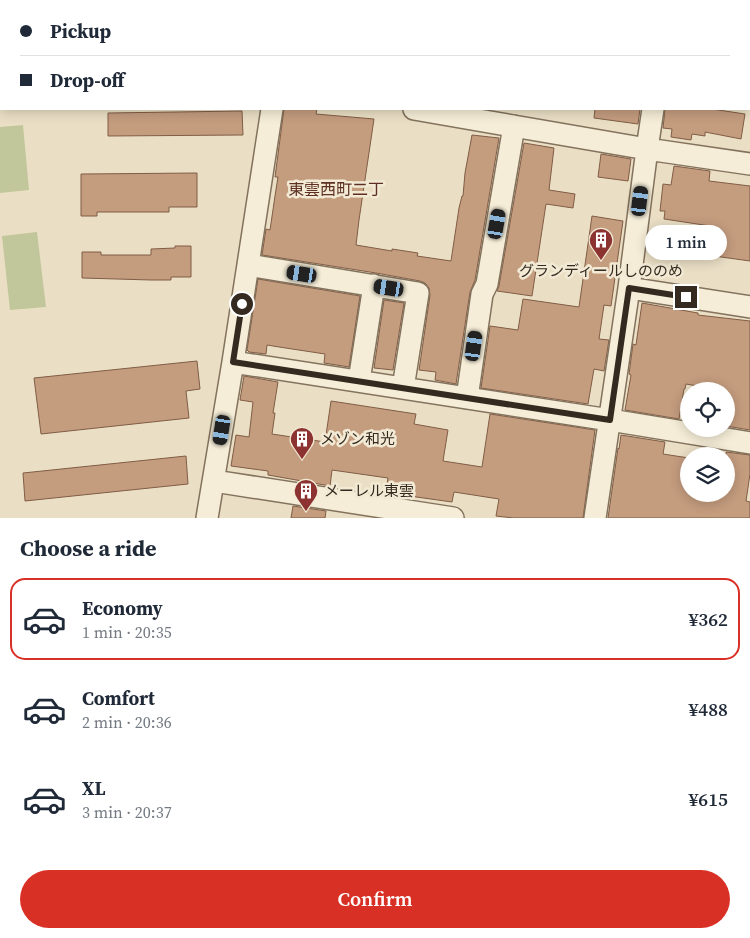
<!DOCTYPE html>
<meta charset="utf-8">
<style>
body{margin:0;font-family:"Source Serif 4","Noto Sans JP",serif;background:#f6f6f7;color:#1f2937;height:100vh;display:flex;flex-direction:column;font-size:19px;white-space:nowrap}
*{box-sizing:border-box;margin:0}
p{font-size:16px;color:#747a83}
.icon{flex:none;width:28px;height:28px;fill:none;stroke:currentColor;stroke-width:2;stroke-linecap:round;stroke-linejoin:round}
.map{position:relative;height:518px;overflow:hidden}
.drawer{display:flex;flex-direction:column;background:#fff;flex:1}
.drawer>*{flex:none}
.top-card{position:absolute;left:0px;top:0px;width:750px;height:110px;box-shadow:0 2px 12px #0003;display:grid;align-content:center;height:110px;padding:0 20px;background:#fff}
.controls{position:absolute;left:680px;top:382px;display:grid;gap:10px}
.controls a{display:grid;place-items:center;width:55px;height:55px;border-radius:50%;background:#fff;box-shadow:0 2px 12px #0003;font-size:25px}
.end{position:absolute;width:22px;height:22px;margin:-11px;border:6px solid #352a1f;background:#fff;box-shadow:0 0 0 2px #fff}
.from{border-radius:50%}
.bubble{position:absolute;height:35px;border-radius:18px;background:#fff;box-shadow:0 2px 12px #0003;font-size:16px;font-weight:600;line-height:35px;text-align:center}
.car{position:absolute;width:15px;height:30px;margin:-15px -8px;border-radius:6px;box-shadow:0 0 4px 1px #0007;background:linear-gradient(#222 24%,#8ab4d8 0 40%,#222 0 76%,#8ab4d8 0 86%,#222 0)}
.top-card b{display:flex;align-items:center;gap:18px;height:48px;font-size:19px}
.top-card b+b{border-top:1px solid #e0e1e3}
.top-card i{width:12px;height:12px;background:#1f2937}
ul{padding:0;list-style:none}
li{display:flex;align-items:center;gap:15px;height:82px;margin:0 10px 8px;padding:0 10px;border:2px solid transparent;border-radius:15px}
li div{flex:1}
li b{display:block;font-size:19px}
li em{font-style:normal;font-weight:600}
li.on{border-color:#d93025}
li>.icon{width:45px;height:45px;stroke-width:1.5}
h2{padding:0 20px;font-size:22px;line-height:60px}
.primary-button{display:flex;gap:10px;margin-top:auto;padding:10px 20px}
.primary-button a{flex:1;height:58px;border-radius:30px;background:#d93025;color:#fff;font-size:20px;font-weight:600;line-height:58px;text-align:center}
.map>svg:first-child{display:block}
.green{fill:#c1c79a}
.building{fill:#c49c7e;stroke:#805d45}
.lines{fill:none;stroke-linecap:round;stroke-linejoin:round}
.street-casing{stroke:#83725d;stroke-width:24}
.street{stroke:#f5edd7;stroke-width:21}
.route{stroke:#352a1f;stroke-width:6}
.labels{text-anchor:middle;stroke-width:5;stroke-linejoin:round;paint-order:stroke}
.poi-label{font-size:15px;fill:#352a1f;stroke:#f2ead4;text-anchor:start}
.neighbourhood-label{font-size:16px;fill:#5d3023;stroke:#f2ead4}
</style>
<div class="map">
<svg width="750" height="518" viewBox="0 0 750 518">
<rect width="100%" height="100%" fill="#eadfc5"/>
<path class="green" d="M23 125 29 190 0 193V127Z
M37 232 46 307 10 310 2 236Z"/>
<path class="building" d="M284 109H317L316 114 374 119 359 220 356 245 392 251V249L418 253 417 256 451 261 459 208 462 196H463L465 173 472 135 499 138 475 280 470 292 456 384 435 380 436 372 419 370 430 295 429 288 425 283 420 281 376 273 262 255 266 229 270 230 275 196 278 177H275Z
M595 109H640L638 124 594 118Z
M665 109H712L745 114 741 139 705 132V136L692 134 691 140 671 137 672 129 663 128Z
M242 111 243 135 108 136V113Z
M524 143 554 148 549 190 575 194 573 208 546 204 532 296 497 291 499 286Z
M601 154 631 159 628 181 598 177Z
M674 166 710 171 709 181 750 186V261L714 256 717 227 664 219 665 211H660L663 184 671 185Z
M197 173V207H169V212H97V216H81V174Z
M592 216 623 221 611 306 604 305 599 339 609 340 604 371 594 369 588 404 481 388 490 326 518 330 523 299 579 307Z
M175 246H191V277H171V280H151L82 278V252H101V255H151V249L175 248Z
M258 279 360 296 349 367 324 363 325 354 279 347 267 345 266 354 249 352 247 350Z
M384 300 404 303 393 370 374 368Z
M642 303 698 313V315L750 321V430L726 426V391L686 384 685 389H684L679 419 625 410 631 375 629 374 633 344 636 345Z
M197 361 200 389 186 391 189 418 41 434 34 378Z
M244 376 278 382 273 413H275L272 434 325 442 331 401 416 414 414 424 448 430 443 461 482 467 490 414 595 430 583 518H514L496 516 499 499 454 492 452 502 402 495V497L385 495 388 478 332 470 330 486 268 475V471L231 466 236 435 249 437 253 402 240 400Z
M621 435 665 442 663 454 689 458V494H726V452L750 455V474L746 501 750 502V518H608L618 448 619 449Z
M186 456 188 484 25 501 23 473Z
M293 506 326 511 325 518H291Z"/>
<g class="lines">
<g class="street-casing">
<path id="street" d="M637 0 644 1
M106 1 107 0
M193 1V0
M289 1V0
M671 1V0
M749 18H750
M414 109 647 149 750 164
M248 265 418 293 403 388
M629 288 750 307
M233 362 610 420 750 443
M359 381 374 285
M467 398 482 294 487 284 514 126
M214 481 453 518
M207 518 233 362 272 109
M595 518 629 288 647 149 653 109"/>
</g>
<use href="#street" class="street"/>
</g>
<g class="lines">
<path class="route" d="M242 304 233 362 610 420 629 288 686 297"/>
</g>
<defs>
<g id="building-pin" transform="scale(1.25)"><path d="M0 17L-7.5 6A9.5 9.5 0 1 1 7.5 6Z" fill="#8c3332" stroke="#f2ead4"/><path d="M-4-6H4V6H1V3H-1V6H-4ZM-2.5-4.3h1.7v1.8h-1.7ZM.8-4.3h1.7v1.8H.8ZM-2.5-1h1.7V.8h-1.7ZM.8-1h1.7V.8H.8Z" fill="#fff"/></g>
</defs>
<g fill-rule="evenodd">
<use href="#building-pin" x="601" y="240"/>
<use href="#building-pin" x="302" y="439"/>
<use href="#building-pin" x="306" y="491"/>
</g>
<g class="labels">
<g class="poi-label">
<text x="601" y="276" text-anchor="middle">グランディールしののめ</text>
<text x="320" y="444">メゾン和光</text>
<text x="324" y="496">メーレル東雲</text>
</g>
<g class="neighbourhood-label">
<text x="336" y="195">東雲西町二丁</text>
</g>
</g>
</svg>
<div class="controls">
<a><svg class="icon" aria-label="locate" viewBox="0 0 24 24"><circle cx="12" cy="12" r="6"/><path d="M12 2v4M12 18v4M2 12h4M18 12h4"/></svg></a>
<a><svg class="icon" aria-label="layers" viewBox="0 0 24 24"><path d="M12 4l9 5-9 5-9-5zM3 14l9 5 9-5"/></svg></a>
</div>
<i class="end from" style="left:242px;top:304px"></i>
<i class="end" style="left:686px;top:297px"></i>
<div class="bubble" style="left:645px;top:225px;width:82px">1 min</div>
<i class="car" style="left:640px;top:201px;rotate:7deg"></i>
<i class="car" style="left:497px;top:224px;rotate:10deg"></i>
<i class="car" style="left:302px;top:274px;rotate:279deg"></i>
<i class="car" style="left:389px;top:288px;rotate:279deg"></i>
<i class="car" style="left:474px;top:346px;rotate:8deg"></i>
<i class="car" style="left:222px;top:430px;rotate:189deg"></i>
<div class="top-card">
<b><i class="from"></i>Pickup</b>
<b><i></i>Drop-off</b>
</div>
</div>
<section class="drawer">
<h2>Choose a ride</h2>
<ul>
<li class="on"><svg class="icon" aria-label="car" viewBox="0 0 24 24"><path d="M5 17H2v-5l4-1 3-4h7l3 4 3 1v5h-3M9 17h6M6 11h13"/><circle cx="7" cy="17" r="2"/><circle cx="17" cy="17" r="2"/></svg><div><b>Economy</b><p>1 min · 20:35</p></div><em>¥362</em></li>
<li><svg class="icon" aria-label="car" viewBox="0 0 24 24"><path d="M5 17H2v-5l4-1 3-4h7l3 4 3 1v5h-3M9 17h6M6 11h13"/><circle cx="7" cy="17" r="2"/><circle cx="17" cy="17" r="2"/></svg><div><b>Comfort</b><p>2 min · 20:36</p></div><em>¥488</em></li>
<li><svg class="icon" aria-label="car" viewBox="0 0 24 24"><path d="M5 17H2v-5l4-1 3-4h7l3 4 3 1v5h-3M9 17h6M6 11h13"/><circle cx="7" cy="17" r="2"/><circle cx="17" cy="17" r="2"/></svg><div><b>XL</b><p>3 min · 20:37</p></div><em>¥615</em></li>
</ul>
<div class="primary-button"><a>Confirm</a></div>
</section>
